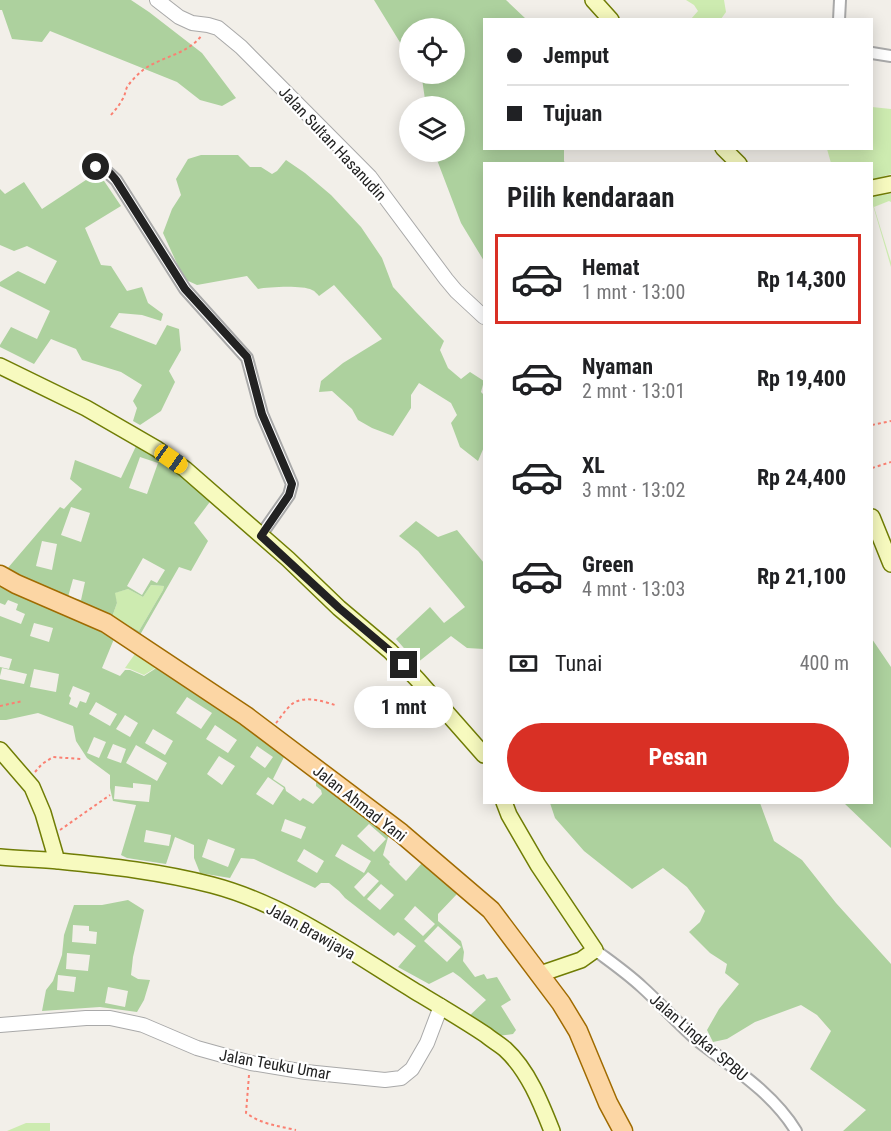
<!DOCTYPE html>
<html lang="id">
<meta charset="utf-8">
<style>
body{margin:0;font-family:"Roboto Condensed",sans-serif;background:#f2f2f2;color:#202124;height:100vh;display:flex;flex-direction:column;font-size:22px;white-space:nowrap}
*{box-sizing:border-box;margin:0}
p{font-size:20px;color:#757577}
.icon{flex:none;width:33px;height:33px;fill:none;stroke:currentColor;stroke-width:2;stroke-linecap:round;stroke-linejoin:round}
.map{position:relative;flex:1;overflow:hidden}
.side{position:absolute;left:483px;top:162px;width:390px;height:642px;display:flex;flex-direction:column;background:#fff;border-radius:0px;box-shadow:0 3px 15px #0003}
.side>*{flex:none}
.hud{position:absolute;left:483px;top:18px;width:390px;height:132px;border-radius:0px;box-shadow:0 3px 15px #0003;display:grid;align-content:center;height:132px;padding:0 24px;background:#fff}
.controls{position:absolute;left:399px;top:18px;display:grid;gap:12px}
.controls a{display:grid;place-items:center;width:66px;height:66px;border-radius:50%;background:#fff;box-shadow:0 3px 15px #0003;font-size:30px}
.end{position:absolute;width:27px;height:27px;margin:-14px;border:8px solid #222;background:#fff;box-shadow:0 0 0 3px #fff}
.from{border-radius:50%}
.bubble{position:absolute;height:42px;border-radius:21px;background:#fff;box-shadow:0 3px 15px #0003;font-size:20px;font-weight:700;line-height:42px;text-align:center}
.car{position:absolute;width:18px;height:36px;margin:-18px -9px;border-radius:8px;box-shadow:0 0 4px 2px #0007;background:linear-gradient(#f5c518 24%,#345 0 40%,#f5c518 0 76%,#345 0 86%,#f5c518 0)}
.hud b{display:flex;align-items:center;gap:21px;height:57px;font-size:22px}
.hud b+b{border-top:2px solid #e0e0e0}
.hud i{width:15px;height:15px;background:#202124}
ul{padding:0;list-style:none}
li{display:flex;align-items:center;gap:18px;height:90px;margin:0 12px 9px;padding:0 12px;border:3px solid transparent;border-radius:0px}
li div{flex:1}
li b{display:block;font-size:22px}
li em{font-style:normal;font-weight:700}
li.on{border-color:#d93025}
li>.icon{width:54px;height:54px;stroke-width:1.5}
h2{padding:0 24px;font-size:27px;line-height:72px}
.pay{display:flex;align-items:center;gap:15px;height:66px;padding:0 24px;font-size:22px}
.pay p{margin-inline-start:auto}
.button{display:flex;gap:12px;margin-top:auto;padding:12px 24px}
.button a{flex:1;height:69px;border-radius:36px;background:#d93025;color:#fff;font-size:24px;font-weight:700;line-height:69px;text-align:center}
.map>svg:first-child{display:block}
.grass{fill:#cdebb0}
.forest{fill:#add19e;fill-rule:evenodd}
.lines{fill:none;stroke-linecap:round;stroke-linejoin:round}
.minor-casing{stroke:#a9a9a9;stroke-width:14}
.tertiary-casing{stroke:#a9a9a9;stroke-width:16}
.secondary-casing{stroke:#707d05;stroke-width:18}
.primary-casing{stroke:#a06b00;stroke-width:21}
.path{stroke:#fa8072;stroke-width:2;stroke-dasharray:3 3;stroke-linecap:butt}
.minor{stroke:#fff;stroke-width:10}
.tertiary{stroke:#fff;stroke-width:14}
.secondary{stroke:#f7fabf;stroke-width:15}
.primary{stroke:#fcd6a4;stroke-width:18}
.route{stroke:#222;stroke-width:8}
.labels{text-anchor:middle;stroke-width:4.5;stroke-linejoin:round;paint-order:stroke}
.street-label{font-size:16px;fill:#222;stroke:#fff}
</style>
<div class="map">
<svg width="891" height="1131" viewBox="0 0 891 1131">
<rect width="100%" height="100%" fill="#f2efe9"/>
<path class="grass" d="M686 0H724L726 12 721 19H691L698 11 694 5Z
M872 107 891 109V174L872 180V164L831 163 827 149 872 148Z
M891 194V202L889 201 874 207 891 262V267L872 202V196Z
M151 585 164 586 163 590 139 631 112 617 117 603 114 593 128 589 143 597Z
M137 651 160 665 144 675 130 669 125 668Z
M26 1123H50V1131H7Z"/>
<path class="forest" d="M0 0H131L149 12 202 53 236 98 222 106 200 100 177 82 50 31 42 42 12 39 2 10H0Z
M374 0H506L526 19 484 20V148L564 149V161L565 163 484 164V261L461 223 434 152H454V106H426L422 79 419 74H454V28H410L409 57Z
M201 155H238L250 167H261L272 174 277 171 286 160 305 173 331 195 361 227 382 258 393 287 415 311 444 341 440 350 448 368 461 379 470 372 484 381 481 392 484 395V447L478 461 460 447 451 423 457 415 451 403 419 383 411 395V408L393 436 372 428 358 420 352 409 332 391 319 392 321 381 343 363 382 339 334 285 319 296C317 294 315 291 312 290 302 285 269 287 258 289L247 276 197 285 184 279 163 233 172 209 181 195 176 179 188 159Z
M98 172 121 206 85 228 101 265 111 266 127 291 142 287 148 303 163 314 161 321 142 315 119 313 110 327 156 345 167 325 179 329 181 350 169 371 175 382 161 411 140 425 133 421 137 408 133 401 142 385 121 372 82 360 76 349 51 339 34 364 0 347V345L11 327 37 339 50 311 0 286V282L18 271 45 284 57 261 27 246 14 251 0 245V189L5 194 24 182 42 209Z
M137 444 212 499 194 523 208 541 191 571 179 567 140 635 7 569 60 507 64 509 82 489 70 479 75 460 121 478ZM140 457 158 463 147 494 129 488ZM71 507 90 513 81 542 61 535ZM42 541 57 544 52 570 36 566ZM143 558 165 570 157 583 151 580 142 595 127 586ZM73 579 85 582 81 600 68 597ZM151 585 164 586 163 590 139 631 112 617 117 603 115 593 128 589 143 597Z
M416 521 438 537 457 530 484 563V649L467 648 451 636 417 663 396 639 430 607 444 623 465 607 418 551 399 536Z
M0 584 97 628 114 639 102 668 120 676 125 670H130L144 676 161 665 248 725 276 746 285 755 273 779 285 787 286 791 300 801 303 798 313 804 322 794 321 790 316 786V781L320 777 346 799 368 814 389 834 383 855 390 862 389 864 406 881 422 863 457 894 438 914V921L461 941 464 952 463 961 475 977 484 974 487 979 497 977 511 1000 501 1006 516 1030 513 1034 497 1036 468 1017 486 1000 460 977 453 972 429 984 398 967 416 946 398 932 394 936 345 898 339 891 329 883H321L315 888 254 859 241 858 230 878 200 873 194 858V845L175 837 166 864 127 858 121 855 136 805 113 801 110 788V775L87 758 76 741 73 726 38 713 6 720H0V679L24 684 27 674 2 668 0 676V667L9 669 12 659 0 656V616L21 624 25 614 16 610 18 604 8 600 5 605 0 603ZM34 623 53 628 49 642 30 636ZM34 669 59 674 56 692 30 687ZM73 686 90 693 86 703 80 701 77 708 69 704 71 698 69 696ZM187 697 212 713 201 729 176 713ZM96 702 117 714 110 726 89 714ZM125 715 138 723 130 737 116 729ZM215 725 237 740 228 753 206 739ZM153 729 173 741 165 755 145 743ZM94 737 106 742 99 758 87 753ZM113 744 126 749 121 763 107 758ZM136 745 167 763 157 781 126 763ZM257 746 273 757 265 768 250 757ZM219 756 235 766 222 785 207 774ZM268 777 284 788 273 805 256 794ZM133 783 151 785 149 802 114 799 115 786 133 788ZM285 819 306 827 301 839 281 831ZM369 824 386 839 374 852 357 836ZM146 830 171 835 169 846 144 842ZM208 839 235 849 228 867 202 857ZM342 844 371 861 364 873 335 856ZM304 849 324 861 317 873 297 861ZM368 872 379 881 364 897 354 887ZM381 884 394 895 380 910 367 899ZM415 906 435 924 423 936 404 919ZM438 926 461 947 447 962 424 941Z
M872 639 891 667V848L844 803 872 802Z
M550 803H760L774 841 802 860 836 903 891 964V1131H843L866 1110 810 1069 831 1031 817 1015 801 1005 755 1022 727 1039 713 1042 707 1030 719 1009 739 984 725 973 727 964 710 953 689 932 700 922 705 911 687 887 663 868 632 889 584 851 555 818Z
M128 900 144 910 133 957 131 975 138 979 150 980 144 1000 137 1012 100 1007 42 1011 46 990 53 981 62 955 64 935 74 905H102ZM73 925 89 926V931L97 932 96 944 72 942ZM67 953 90 955 88 971 66 969ZM58 975 76 977 74 992 57 990ZM108 987 128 991 125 1007 105 1003Z"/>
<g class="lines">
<g class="minor-casing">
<path id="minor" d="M839 20 840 0
M872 53 891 56
M92 168H103L116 180 185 289 247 358 262 414 292 484 289 495 261 535
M595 950C611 962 627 973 642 987 661 1004 678 1024 698 1041 733 1068 773 1093 796 1131"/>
</g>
<g class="tertiary-casing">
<path id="tertiary" d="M157 0 179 17 192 23 208 25 218 28 241 47 370 177 446 279 456 291 484 317
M0 1025 86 1018H110L143 1025 197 1048 251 1063 306 1072 385 1080 401 1078 412 1069 427 1043 441 1006"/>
</g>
<g class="secondary-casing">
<path id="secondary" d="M593 0 611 20
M723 148 739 164
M872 188 891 184
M0 366 86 408 157 449 185 469 288 559 339 608 390 651 417 679 484 755
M872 517 891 564
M0 750 32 787 43 813 57 861
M504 802 509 815 538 865 595 950 581 960 540 974
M0 857C20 859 39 859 59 861 110 866 162 872 212 885 285 904 349 951 413 990 438 1005 462 1019 486 1035 492 1040 499 1044 505 1049 528 1070 541 1103 552 1131"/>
</g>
<g class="primary-casing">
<path id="primary" d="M0 575 16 584 106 623 246 716 401 833 491 910 561 1003 578 1031 608 1103 623 1131"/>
</g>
<path class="path" d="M111 115C115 110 119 106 122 100 125 96 125 92 127 87 131 81 137 75 143 70 162 56 187 55 202 35
M872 425 891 421
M872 468 891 462
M0 706 23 701
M276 723C281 717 286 709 292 704 304 695 322 701 335 705
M35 772 42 764 53 757 81 759
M60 830 110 795
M249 1075 246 1113C261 1124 278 1126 296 1130"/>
<use href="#minor" class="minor"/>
<use href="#tertiary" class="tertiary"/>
<use href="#secondary" class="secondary"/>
<use href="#primary" class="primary"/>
</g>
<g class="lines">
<path class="route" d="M96 167C105 166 111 174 116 180L185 289 247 357 262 414 292 484 289 495 261 536 339 608 390 651 404 665"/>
</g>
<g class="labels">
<g class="street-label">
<text transform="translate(333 143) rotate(47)" y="6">Jalan Sultan Hasanudin</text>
<text transform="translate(360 803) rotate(38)" y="6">Jalan Ahmad Yani</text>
<text transform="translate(311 931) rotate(29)" y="6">Jalan Brawijaya</text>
<text transform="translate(699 1037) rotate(41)" y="6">Jalan Lingkar SPBU</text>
<text transform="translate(275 1064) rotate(10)" y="6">Jalan Teuku Umar</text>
</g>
</g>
</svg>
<div class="controls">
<a><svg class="icon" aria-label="locate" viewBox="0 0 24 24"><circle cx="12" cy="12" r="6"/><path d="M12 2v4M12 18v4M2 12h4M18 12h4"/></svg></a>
<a><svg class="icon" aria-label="layers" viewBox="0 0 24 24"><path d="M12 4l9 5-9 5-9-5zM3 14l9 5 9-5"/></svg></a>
</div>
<i class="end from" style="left:96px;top:167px"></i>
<i class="end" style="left:404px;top:665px"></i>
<div class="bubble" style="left:354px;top:686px;width:99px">1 mnt</div>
<i class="car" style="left:171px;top:459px;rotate:125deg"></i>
<div class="hud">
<b><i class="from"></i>Jemput</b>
<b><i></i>Tujuan</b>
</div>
<section class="side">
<h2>Pilih kendaraan</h2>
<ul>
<li class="on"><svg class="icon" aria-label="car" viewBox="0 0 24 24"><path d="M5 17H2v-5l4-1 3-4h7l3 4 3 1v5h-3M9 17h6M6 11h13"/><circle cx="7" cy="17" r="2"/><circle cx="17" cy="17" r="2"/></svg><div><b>Hemat</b><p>1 mnt · 13:00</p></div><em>Rp 14,300</em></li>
<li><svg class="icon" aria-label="car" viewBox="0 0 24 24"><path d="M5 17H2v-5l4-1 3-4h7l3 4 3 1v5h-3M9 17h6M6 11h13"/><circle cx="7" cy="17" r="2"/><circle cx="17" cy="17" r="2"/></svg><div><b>Nyaman</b><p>2 mnt · 13:01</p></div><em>Rp 19,400</em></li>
<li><svg class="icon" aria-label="car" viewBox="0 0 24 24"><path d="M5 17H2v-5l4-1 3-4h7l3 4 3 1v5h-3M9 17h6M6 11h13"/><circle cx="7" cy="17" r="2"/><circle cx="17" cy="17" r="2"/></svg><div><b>XL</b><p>3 mnt · 13:02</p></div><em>Rp 24,400</em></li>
<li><svg class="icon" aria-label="car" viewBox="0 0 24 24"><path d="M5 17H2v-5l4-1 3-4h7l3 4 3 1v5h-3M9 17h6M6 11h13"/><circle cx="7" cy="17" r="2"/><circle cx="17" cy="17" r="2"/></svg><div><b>Green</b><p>4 mnt · 13:03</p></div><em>Rp 21,100</em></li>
</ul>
<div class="pay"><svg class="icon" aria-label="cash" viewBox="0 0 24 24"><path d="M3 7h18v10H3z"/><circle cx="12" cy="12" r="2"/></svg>Tunai<p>400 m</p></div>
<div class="button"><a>Pesan</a></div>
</section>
</div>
